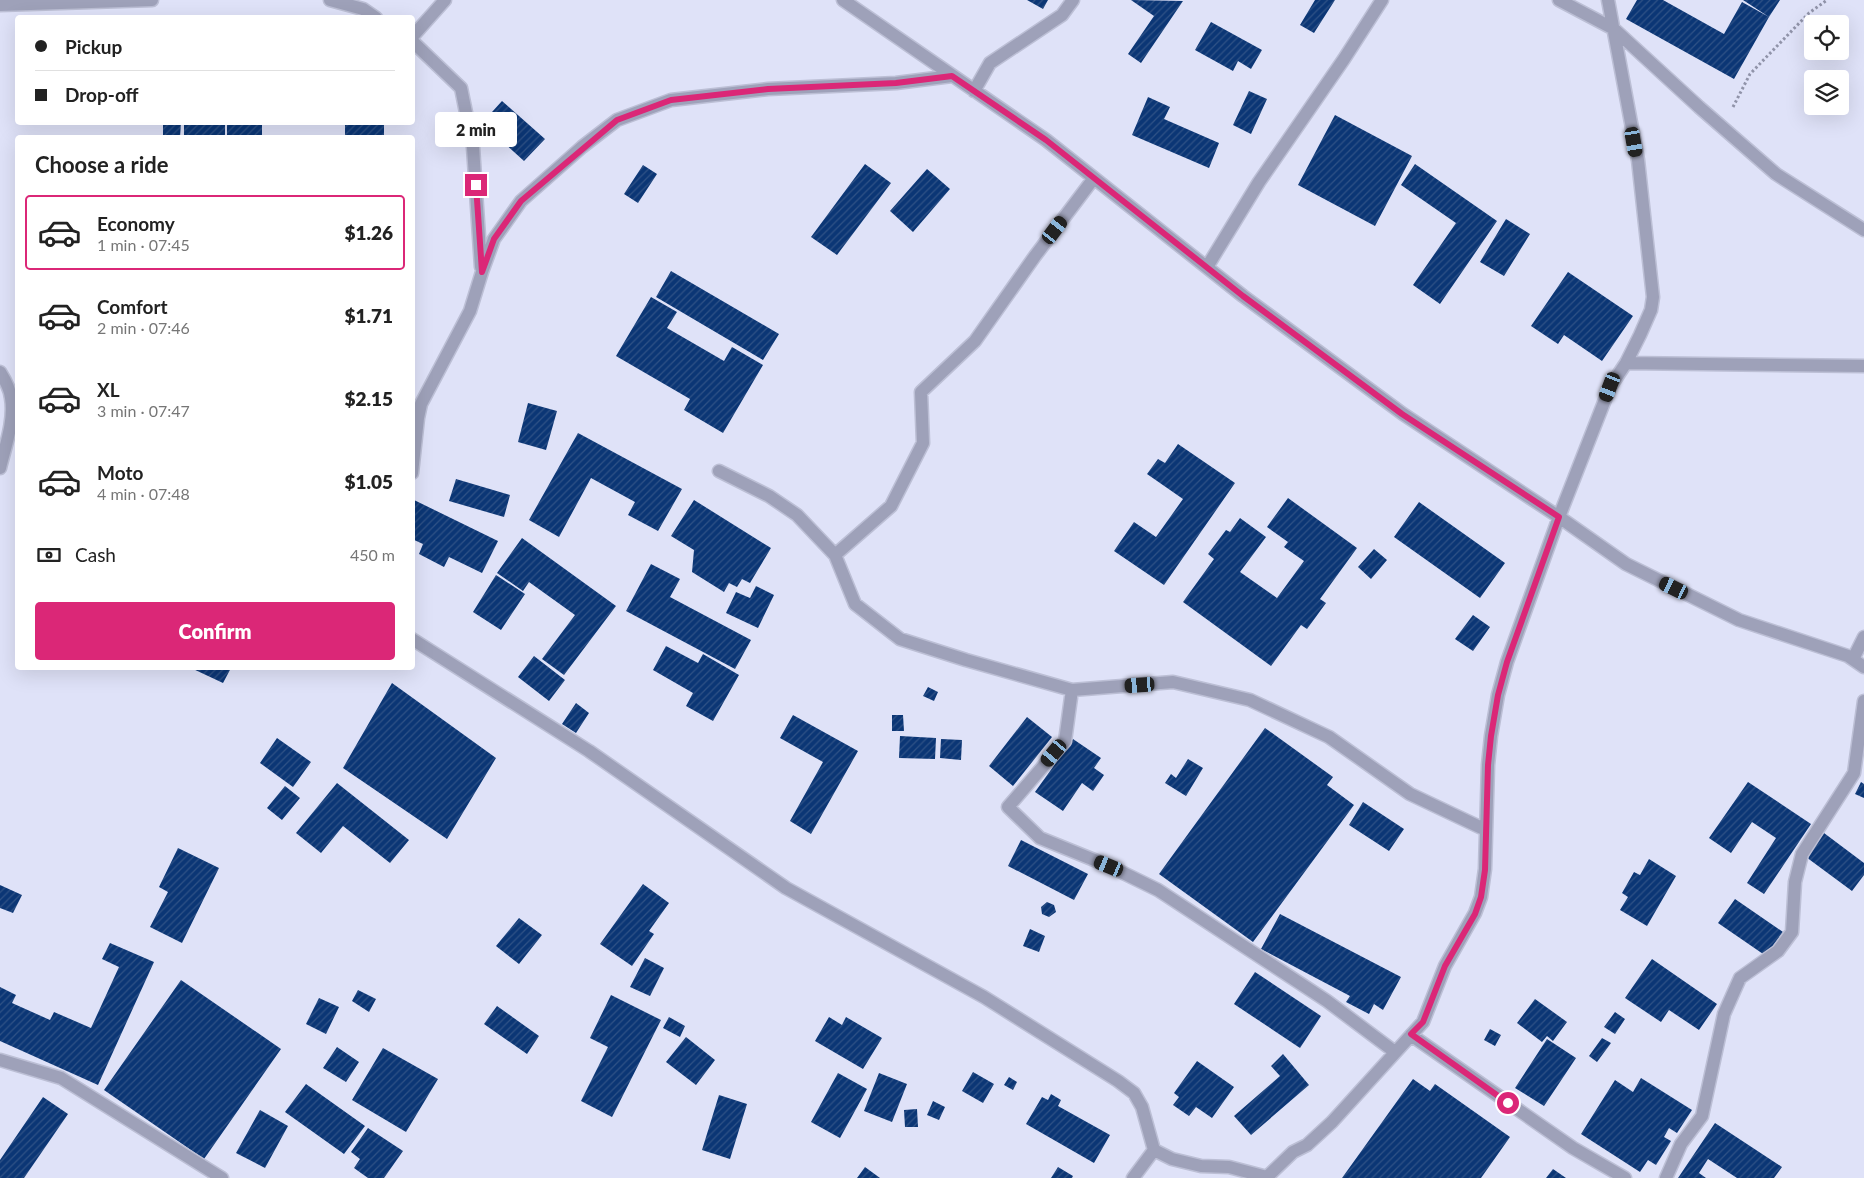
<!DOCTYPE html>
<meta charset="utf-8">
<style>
body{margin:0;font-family:Lato,sans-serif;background:#f6f6f6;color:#222;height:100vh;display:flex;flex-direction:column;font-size:19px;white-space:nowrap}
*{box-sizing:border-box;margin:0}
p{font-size:16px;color:#767676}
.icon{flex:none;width:28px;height:28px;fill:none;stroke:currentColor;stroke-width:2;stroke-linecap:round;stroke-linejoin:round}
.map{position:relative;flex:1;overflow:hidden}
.drawer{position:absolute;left:15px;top:135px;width:400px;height:535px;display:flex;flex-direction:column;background:#fff;border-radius:5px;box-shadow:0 5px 20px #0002}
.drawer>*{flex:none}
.banner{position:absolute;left:15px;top:15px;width:400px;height:110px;border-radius:5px;box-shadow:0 5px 20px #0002;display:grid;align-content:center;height:110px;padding:0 20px;background:#fff}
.fabs{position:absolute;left:1804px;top:15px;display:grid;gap:10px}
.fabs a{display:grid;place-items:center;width:45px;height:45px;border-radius:5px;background:#fff;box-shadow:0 5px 20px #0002;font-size:25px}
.end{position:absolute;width:22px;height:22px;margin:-11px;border:6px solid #db2777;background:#fff;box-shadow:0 0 0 2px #fff}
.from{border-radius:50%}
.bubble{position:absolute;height:35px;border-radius:5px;background:#fff;box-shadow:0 5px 20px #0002;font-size:16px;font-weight:800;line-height:35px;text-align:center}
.car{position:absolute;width:15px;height:30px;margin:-15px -8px;border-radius:6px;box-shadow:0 0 4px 1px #0007;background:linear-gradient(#222 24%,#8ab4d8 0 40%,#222 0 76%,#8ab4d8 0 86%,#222 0)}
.banner b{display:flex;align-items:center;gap:18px;height:48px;font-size:19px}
.banner b+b{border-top:1px solid #e0e0e0}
.banner i{width:12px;height:12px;background:#222}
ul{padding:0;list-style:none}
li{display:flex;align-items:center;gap:15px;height:75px;margin:0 10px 8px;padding:0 10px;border:2px solid transparent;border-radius:5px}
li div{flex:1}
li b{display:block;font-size:19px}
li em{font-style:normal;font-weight:800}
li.on{border-color:#db2777}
li>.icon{width:45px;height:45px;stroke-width:1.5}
h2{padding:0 20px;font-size:22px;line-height:60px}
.pay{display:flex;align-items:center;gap:12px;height:55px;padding:0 20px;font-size:19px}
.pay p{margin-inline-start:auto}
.primary-button{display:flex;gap:10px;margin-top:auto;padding:10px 20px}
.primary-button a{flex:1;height:58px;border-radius:5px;background:#db2777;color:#fff;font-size:20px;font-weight:800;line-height:58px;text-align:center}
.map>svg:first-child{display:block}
.building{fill:url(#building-hatch)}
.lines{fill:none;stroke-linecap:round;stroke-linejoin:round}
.street-casing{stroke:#bcbfd5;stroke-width:15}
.path{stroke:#9093a9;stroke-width:3;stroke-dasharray:2.5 2.5;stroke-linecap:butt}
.street{stroke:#9ea1b9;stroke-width:12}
.route{stroke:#db2777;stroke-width:6}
</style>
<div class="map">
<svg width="1864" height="1178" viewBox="0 0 1864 1178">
<defs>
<pattern id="building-hatch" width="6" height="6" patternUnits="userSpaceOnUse" patternTransform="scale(1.25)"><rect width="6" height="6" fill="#0b3675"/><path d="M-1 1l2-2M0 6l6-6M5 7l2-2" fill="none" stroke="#2f5286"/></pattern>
</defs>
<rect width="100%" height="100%" fill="#dfe2f8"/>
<path class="building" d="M1027 0H1048L1043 9Z
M1131 0 1183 1 1141 63 1128 54 1154 16Z
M1315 0H1335L1314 33 1300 25Z
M1637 0H1663L1724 34 1742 2 1769 17 1734 79 1626 19Z
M1743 0H1780L1769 17Z
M1211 22 1262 50 1251 69 1238 61 1233 71 1195 50Z
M1249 91 1267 99 1251 134 1233 125Z
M1148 97 1170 107 1164 119 1219 143 1209 168 1132 135Z
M502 101 545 139 524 161 482 123Z
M1335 115 1412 156 1375 226 1298 185Z
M163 122H181L180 138H163Z
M184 122H225V138H184Z
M227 122H262V138H227Z
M345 122H384V138H345Z
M865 164 891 183 837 255 811 237Z
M1415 164 1497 221 1440 304 1413 285 1456 223 1401 185Z
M643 165 657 174 638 203 624 194Z
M927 169 950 189 913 232 890 211Z
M1506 219 1530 234 1504 276 1480 262Z
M671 271 779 334 763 360 656 297Z
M1568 272 1633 316 1602 361 1564 335 1558 344 1531 326Z
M651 297 677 312 667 328 724 361 732 347 763 365 723 433 684 410 690 399 616 356Z
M528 403 557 411 546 450 518 442Z
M578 433 682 489 658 531 628 515 635 502 591 478 559 537 529 520Z
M1178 444 1235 483 1164 585 1114 551 1134 522 1156 537 1183 499 1147 474 1158 459 1165 463Z
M456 479 510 495 504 517 449 501Z
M1288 498 1357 548 1320 599 1326 603 1307 629 1301 625 1271 666 1183 602 1214 559 1208 554 1226 530 1230 532 1240 518 1266 537 1240 572 1277 598 1304 561 1284 547 1288 542 1267 527Z
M412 499 498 541 482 573 449 557 444 567 419 554 423 544 412 539Z
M694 500 771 548 750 583 742 579 737 587 729 583 724 592 692 572 694 550 671 536Z
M1419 502 1505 563 1480 598 1394 537Z
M522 538 616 606 564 675 542 659 575 615 529 582 523 591 497 573Z
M1374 549 1387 560 1371 579 1358 567Z
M651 564 680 579 670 597 751 640 735 669 626 611Z
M496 575 525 594 501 630 473 612Z
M756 586 774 595 758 628 726 613 736 592 750 598Z
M1473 615 1490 627 1473 651 1455 639Z
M666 646 698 663 703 654 739 675 713 721 686 706 693 693 653 670Z
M534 656 565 680 549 701 518 677Z
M191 668H231L223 683Z
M392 683 496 758 447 839 343 768Z
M928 687 938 692 934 701 923 696Z
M576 703 589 713 576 733 562 724Z
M793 715 858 751 811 834 790 821 823 762 780 738Z
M892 715H903L904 731H892Z
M1027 717 1052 737 1013 786 989 766Z
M1265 728 1333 777 1327 785 1354 805 1253 942 1159 874Z
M900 736 936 738 935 759 899 758Z
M277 738 311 762 293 787 260 763Z
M941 739 962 740 961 760 940 758Z
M1073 739 1101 758 1094 768 1104 775 1093 791 1082 783 1063 811 1035 792Z
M1188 759 1203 768 1186 796 1165 783 1171 774 1176 778Z
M1748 782 1811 824 1764 894 1747 883 1776 838 1752 822 1731 853 1709 838Z
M1861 782 1864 784V798L1855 794Z
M337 783 409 840 390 863 343 826 321 853 296 833Z
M285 786 300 798 282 820 267 808Z
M1363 802 1404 829 1389 851 1349 825Z
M1824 833 1864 863V875L1852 891 1806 857Z
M1021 840 1088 874 1074 900 1008 866Z
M178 848 219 868 182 943 150 927 168 892 159 887Z
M1649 859 1676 876 1647 926 1620 910 1628 897 1622 893 1634 872 1640 875Z
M643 884 669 903 649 931 654 934 632 966 600 944Z
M0 885 22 895 13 913 0 908Z
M1735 899 1783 932 1766 956 1718 923Z
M1047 902 1054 905 1056 912 1049 917 1042 914 1041 907Z
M1280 914 1401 977 1383 1010 1374 1004 1369 1014 1346 1002 1350 996 1261 949Z
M519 918 542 935 519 964 496 946Z
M1030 929 1045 936 1039 952 1023 946Z
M110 943 154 962 98 1085 0 1041V987L16 995 12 1003 50 1020 54 1012 91 1028 119 967 102 959Z
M645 958 664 968 650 996 630 987Z
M1652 959 1717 1004 1699 1030 1669 1010 1661 1022 1625 998Z
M1255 972 1321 1016 1300 1048 1234 1004Z
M181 980 281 1049 204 1159 104 1090Z
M358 990 376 999 369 1012 352 1001Z
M611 995 661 1020 612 1117 581 1101 608 1047 590 1038Z
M319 998 339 1007 326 1034 306 1024Z
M1535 999 1567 1022 1553 1041 1547 1036 1542 1042 1517 1023Z
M497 1006 539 1036 527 1054 484 1024Z
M1615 1012 1625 1019 1615 1034 1604 1027Z
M669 1017 685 1026 680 1037 663 1028Z
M829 1017 842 1025 846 1017 882 1038 863 1069 815 1041Z
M1490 1029 1501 1035 1495 1046 1484 1040Z
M686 1037 715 1060 696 1085 666 1062Z
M1602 1038 1611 1043 1597 1062 1589 1056Z
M1547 1039 1576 1058 1544 1106 1515 1088Z
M337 1047 359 1062 346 1082 323 1068Z
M383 1048 438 1079 406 1132 352 1100Z
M1283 1054 1309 1085 1251 1135 1234 1116 1280 1076 1271 1066Z
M1197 1061 1234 1087 1212 1118 1196 1107 1189 1116 1173 1105 1179 1097 1174 1093Z
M973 1072 994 1084 983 1103 962 1091Z
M838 1073 867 1089 840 1138 811 1122Z
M879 1073 907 1084 892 1122 864 1111Z
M1009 1077 1017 1082 1013 1090 1004 1085Z
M1641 1078 1692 1110 1677 1133 1669 1128 1664 1137 1671 1141 1656 1165 1648 1160 1640 1172 1581 1134 1615 1080 1633 1092Z
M1413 1079 1430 1091 1435 1084 1510 1137 1481 1178H1342Z
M306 1084 365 1126 344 1154 285 1112Z
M1051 1094 1061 1100 1058 1106 1110 1135 1094 1163 1026 1124 1042 1097 1048 1100Z
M719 1095 747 1104 730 1159 702 1150Z
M43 1097 68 1114 24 1178H0V1160Z
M933 1101 945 1107 939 1120 927 1115Z
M917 1109 918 1127H905L904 1110Z
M260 1110 288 1126 265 1168 236 1153Z
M1715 1123 1782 1167 1774 1178H1737L1708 1159 1699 1173 1706 1178H1678Z
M368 1128 403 1151 384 1178H368L354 1168 360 1159 351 1152Z
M865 1167 880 1178H857Z
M1058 1167 1073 1176 1072 1178H1051Z
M1553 1169 1566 1178H1546Z"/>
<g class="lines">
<g class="street-casing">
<path id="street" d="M330 0 363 9 376 18
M843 0 1046 140 1243 296 1403 414 1559 517 1626 564 1739 620 1848 656 1864 667
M1559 0 1614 29 1699 107 1776 174 1864 230
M0 5 152 0
M412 37 445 0
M412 41 461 88 473 147 481 267
M974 91 990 63 1062 15 1073 0
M1207 267 1259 182 1344 59 1382 0
M1626 363 1864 366
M0 372C5 380 10 389 11 398 15 420 5 447 0 468
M719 471 769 496 797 515 835 555 855 604 900 639 966 660 1072 690 1173 682 1250 700 1329 737 1410 794 1486 830
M412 473 418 418 421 404 470 311 482 272 494 239 521 201 582 147 617 120 671 100 768 89 896 83 952 76
M835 555 891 506 923 443 921 392 975 341 1035 256 1094 178
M412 639 589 751 786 888 984 997 1118 1081 1134 1093 1142 1107 1154 1150 1172 1159 1201 1166 1229 1167 1267 1177 1293 1152 1307 1145 1332 1122 1423 1022 1445 966 1475 913 1481 897 1485 869 1488 765 1491 736 1498 695 1507 662 1559 517 1610 387 1626 363 1640 335 1651 310 1653 297 1638 160 1608 0
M1853 659 1864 637
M1072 690 1065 741 1008 807 1040 838 1109 866 1158 890 1327 1001 1395 1052
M1411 1035 1573 1148 1625 1178
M0 1060 61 1078 222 1178
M1133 1178 1154 1150
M1666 1178 1681 1144 1702 1116 1724 1014 1740 978 1778 951 1792 932 1795 882 1802 854 1854 773 1864 701"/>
</g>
<path class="path" d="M1733 107 1750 74 1809 13 1827 0"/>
<use href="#street" class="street"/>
</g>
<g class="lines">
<path class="route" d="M476 185 482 272 494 239 521 201 617 120 671 100 768 89 896 83 952 76 1046 140 1243 296 1402 414 1559 517 1507 662 1498 695 1491 736 1488 765 1485 870 1481 897 1475 914 1445 966 1423 1022 1411 1034 1508 1103"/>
</g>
</svg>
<div class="fabs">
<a><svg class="icon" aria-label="locate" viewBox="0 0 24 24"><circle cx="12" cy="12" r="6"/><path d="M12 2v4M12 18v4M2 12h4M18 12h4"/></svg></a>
<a><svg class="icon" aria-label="layers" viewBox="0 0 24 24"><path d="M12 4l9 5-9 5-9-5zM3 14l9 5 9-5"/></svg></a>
</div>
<i class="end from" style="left:1508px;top:1103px"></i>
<i class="end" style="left:476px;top:185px"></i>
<div class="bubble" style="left:435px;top:112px;width:82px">2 min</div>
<i class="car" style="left:1634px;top:142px;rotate:170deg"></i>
<i class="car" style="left:1055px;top:230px;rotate:37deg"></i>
<i class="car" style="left:1610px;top:387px;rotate:201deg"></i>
<i class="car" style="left:1674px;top:588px;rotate:296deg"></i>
<i class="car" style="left:1140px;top:685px;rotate:266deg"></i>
<i class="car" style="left:1054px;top:753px;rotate:220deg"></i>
<i class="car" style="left:1109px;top:866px;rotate:292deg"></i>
<div class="banner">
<b><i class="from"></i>Pickup</b>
<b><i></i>Drop-off</b>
</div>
<section class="drawer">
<h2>Choose a ride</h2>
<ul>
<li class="on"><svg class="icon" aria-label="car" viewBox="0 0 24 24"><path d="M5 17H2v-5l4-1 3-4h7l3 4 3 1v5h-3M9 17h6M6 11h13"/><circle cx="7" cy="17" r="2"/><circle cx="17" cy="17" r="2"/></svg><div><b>Economy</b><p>1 min · 07:45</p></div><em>$1.26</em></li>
<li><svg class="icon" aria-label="car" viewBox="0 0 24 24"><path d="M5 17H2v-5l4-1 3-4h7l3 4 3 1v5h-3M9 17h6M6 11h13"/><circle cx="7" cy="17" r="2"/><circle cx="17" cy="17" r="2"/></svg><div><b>Comfort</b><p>2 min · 07:46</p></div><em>$1.71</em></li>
<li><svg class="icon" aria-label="car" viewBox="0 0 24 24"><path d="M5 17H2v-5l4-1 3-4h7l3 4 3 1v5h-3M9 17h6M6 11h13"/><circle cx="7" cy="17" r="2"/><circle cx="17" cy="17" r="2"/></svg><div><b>XL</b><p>3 min · 07:47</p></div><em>$2.15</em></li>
<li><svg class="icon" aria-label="car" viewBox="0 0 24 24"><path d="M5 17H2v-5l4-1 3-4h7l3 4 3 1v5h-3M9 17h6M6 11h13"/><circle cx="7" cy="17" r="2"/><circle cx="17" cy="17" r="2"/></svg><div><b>Moto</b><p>4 min · 07:48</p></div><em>$1.05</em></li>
</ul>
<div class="pay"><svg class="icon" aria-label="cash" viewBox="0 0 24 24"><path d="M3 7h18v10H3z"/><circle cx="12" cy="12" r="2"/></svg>Cash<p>450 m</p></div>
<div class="primary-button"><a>Confirm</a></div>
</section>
</div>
